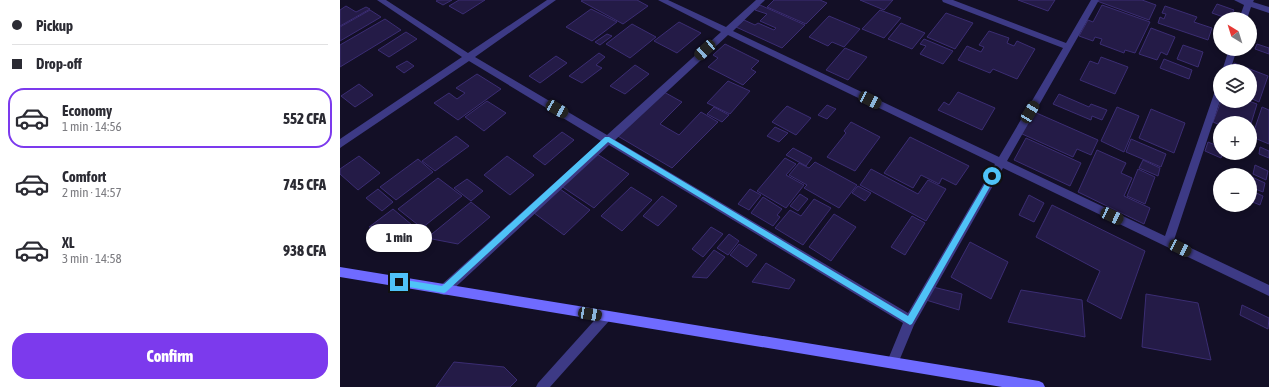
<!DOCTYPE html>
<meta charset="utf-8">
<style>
body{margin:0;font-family:"Asap Condensed",sans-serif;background:#f2f2f3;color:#2b2b33;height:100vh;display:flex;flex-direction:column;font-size:15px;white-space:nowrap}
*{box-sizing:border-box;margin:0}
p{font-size:13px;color:#7c7c81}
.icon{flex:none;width:22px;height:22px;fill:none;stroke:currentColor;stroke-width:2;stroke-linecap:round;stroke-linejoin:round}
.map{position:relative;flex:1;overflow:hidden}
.details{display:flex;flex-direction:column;background:#fff;width:340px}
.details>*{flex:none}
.banner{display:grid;align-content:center;height:88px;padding:0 12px;background:#fff}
.needle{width:26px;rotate:322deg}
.controls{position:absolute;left:873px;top:12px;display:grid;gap:8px}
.controls a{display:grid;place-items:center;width:44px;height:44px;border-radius:50%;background:#fff;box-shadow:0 2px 6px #0003;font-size:20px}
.end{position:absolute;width:18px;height:18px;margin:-9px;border:5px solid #4fc3f7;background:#111;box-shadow:0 0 0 2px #111}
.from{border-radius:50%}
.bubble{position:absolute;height:28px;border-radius:14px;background:#fff;box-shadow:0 2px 6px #0003;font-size:13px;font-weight:800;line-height:28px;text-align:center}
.car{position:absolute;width:12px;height:24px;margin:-12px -6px;border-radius:5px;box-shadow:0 0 3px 1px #0007;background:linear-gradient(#222 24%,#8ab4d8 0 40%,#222 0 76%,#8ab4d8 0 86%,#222 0)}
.banner b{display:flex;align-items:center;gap:14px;height:38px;font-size:15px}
.banner b+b{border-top:1px solid #e1e1e2}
.banner i{width:10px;height:10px;background:#2b2b33}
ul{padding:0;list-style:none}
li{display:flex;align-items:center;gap:12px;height:60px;margin:0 8px 6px;padding:0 4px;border:2px solid transparent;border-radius:16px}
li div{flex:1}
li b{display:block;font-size:15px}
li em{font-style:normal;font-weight:800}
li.current{border-color:#7c3aed}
li>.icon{width:36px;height:36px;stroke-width:1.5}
.primary-button{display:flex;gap:8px;margin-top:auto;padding:8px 12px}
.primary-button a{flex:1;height:46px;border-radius:16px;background:#7c3aed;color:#fff;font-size:16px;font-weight:800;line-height:46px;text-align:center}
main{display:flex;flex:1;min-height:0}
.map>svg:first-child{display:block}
.building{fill:#241b47;stroke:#3b2d73}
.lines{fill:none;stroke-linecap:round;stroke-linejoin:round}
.minor{fill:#3d3a85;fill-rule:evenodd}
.secondary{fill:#6f6bff;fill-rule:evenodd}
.route{fill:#4fc3f7}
</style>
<main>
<section class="details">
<div class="banner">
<b><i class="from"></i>Pickup</b>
<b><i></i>Drop-off</b>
</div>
<ul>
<li class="current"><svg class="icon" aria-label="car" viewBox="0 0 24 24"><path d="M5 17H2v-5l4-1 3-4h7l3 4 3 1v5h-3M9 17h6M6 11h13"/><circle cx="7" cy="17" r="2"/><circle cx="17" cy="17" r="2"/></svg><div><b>Economy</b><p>1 min · 14:56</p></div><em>552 CFA</em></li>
<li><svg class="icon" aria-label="car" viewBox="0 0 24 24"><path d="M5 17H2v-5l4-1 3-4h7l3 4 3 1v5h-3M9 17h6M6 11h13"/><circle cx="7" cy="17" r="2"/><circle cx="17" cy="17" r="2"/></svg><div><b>Comfort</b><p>2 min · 14:57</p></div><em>745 CFA</em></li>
<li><svg class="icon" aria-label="car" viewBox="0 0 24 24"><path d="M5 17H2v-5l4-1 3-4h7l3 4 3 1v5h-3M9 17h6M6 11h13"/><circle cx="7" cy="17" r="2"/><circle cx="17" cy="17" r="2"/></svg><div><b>XL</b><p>3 min · 14:58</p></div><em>938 CFA</em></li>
</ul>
<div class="primary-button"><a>Confirm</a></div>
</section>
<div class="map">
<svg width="929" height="387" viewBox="0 0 929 387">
<rect width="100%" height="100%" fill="#130f26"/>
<path class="building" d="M98 0H112L103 5 96 1Z
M119 0H145L123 14 109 6Z
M243 0H297L308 6 283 24 241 1Z
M434 0H480L487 3 466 24 427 7Z
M520 0H553L544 10Z
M678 0H715L708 11Z
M757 0H802L816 5 809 20 757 1Z
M877 4 894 10 889 19 872 13Z
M420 5 465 25 442 48 396 27 404 20 415 25 418 23 434 30 436 28 420 21 427 14 415 10Z
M762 5 810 22 795 53 785 50 784 53 760 44 762 39 755 37 753 41 739 36 748 20 753 22Z
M6 6 16 12 26 7 30 9 0 26V10Z
M825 6 857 17 854 22 872 28 868 40 818 23 820 17 824 19 826 14 822 13Z
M251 9 277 22 252 41 226 27Z
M30 10 41 17 0 41V27Z
M540 10 561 18 544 38 522 29Z
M606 13 633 23 615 49 587 37Z
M489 16 520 29 504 47 492 42 488 46 469 37Z
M45 19 61 30 0 67V45Z
M339 22 361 33 337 53 314 41Z
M561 23 585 33 572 49 548 39Z
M292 24 316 37 290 58 266 44Z
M811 28 835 37 827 55 821 52 817 60 799 54Z
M649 31 669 38 667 43 674 46 677 41 695 49 677 79 653 69 650 73 618 60 627 46 641 52 644 47 639 45Z
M66 32 77 39 49 57 38 50Z
M267 34 272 36 260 45 255 42Z
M584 39 613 51 603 64 580 54 586 46 580 44Z
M385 44 419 61 411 69 416 72 403 85 368 67 378 58 373 55Z
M917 44 929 48V54L915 49Z
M843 45 863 52 858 67 837 59Z
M505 48 527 57 508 80 486 70Z
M259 53 265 57 256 65 262 68 242 83 229 76Z
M216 56 227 63 200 83 189 76Z
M761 57 788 67 775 94 740 80 750 61 758 64Z
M824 59 852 70 849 79 820 68Z
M67 61 74 66 64 73 56 67Z
M894 63 928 76 919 102 910 98V71H891Z
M295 65 309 74 285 94 270 86Z
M137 74 161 89 118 120 94 103 109 93 117 99 125 93 116 88Z
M388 81 410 91 390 114 367 103Z
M19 84 33 95 15 107 1 96Z
M324 92 342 102 320 124 339 135 361 112 378 122 332 168 276 135Z
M618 92 655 108 642 130 598 110 604 102 609 105Z
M719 94 749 107 751 104 767 110 762 120 752 116 751 120 713 104Z
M147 101 166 113 144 131 125 117Z
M881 101H909L917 104 910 127V123H880V125L873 122Z
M487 105 496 109 487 119 478 115Z
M447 106 471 118 456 135 432 122Z
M374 107 389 115 382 122 367 114Z
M777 107 799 116 784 152 761 141Z
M922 107 929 110V144L912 137Z
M811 109 845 123 834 153 799 138Z
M692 111 758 140 751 155 737 149 733 157 680 133Z
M511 122 540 137 515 171 487 157 506 133 504 131Z
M435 127 448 133 439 142 427 136Z
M222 132 234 140 205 165 193 156Z
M116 136 129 146 95 171 82 161Z
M570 137 629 166 616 185 602 178 599 184 581 175 573 188 544 173Z
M686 138 741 163 730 186 674 160Z
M791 139 826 154 821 167 786 152Z
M868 142 880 147V153H883L881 158 865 151Z
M920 147 929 151V158L919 154Z
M453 148 472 158 466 166 446 155Z
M757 150 786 163 781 173 792 178 784 196 810 208 804 224 738 192Z
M257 154 289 174 254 208 221 186Z
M19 156 40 173 18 190 0 174V169Z
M167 156 194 175 170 195 144 175Z
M445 158 456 164 446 175 464 185 446 208 417 191Z
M78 159 93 172 56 200 40 187Z
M803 160 820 168 818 176 799 168Z
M475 162 517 185 499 208 464 188 467 185 449 175 459 163 469 168Z
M915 165 928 171 926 180 913 174Z
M531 169 578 194 588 180 606 189 586 221 520 185Z
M798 169 815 177 805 204 787 196Z
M912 177 925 183 923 192 910 187Z
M98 178 122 196 82 228 58 209Z
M127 179 143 191 131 201 114 188Z
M877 181 880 182V193L874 190Z
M518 186 531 193 525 201 512 193Z
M291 187 312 200 282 231 261 216Z
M38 189 53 202 42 211 26 198Z
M220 189 250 210 224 235 194 213Z
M410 189 421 195 409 210 398 204Z
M910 190 923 196 920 205 910 201Z
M460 194 468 199 458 211 450 206Z
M689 195 704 203 694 222 679 215Z
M322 196 337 206 318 226 303 216Z
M423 197 442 209 437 215 440 217 433 226 411 213Z
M474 199 491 208 463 245 435 228 450 210 461 216Z
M131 202 150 217 118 244 87 238Z
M712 205 805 251 781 319 747 301 760 271 696 237Z
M53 209 72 225 62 232 29 227Z
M494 214 516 227 491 261 469 247Z
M572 216 585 223 565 255 551 247Z
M371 227 383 234 363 257 352 249Z
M389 234 399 241 388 255 377 248Z
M630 242 668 262 651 299 611 277Z
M399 244 417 255 407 267 390 255Z
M374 250 385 257 367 278 352 277Z
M426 263 455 280 449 289 412 282Z
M593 287 622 294 619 310 586 300Z
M681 290 742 300 745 337 668 322Z
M806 294 858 303 871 360 802 347Z
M902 305 929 318 928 329 900 315Z
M114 362 164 367 177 380 170 387H96Z"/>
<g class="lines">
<path class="minor" d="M37 0H46L128 53 207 0H216L135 57 267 135 381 32 318 0H328L386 27 416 0H425L393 31 659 157 723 48 603 2 602 0H613L726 43 751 0H759L667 161 825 236 876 88 880 85V101L834 240 929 285V296L663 168 574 325 557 366 553 368 549 366 547 362 563 323 269 145 108 294 104 295 100 294 98 290 100 286 261 141 129 61 0 148V139L122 57ZM388 35 655 164 568 313 275 140Z
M894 0H914L913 2 929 7V13L911 7 907 19H899L904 5Z
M889 49H897L890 71H882Z
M265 311 269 313 271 317 269 321 210 387H196L198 383 261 313Z"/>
<path class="secondary" d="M0 267 699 381 703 383 705 387H662L0 277Z"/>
</g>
<path class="route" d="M265 137H269L568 316 650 175 652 174 656 176 572 324 570 325 268 142 106 292 104 293 57 285 56 282 59 279 102 286Z"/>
</svg>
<div class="controls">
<a><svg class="needle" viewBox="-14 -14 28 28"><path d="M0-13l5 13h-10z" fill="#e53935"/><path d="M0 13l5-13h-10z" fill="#7c7c81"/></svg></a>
<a><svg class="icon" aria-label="layers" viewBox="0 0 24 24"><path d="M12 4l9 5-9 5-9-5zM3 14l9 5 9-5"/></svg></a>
<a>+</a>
<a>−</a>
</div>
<i class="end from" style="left:652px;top:176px"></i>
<i class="end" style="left:59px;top:282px"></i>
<div class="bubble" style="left:26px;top:224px;width:66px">1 min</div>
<i class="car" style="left:365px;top:50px;rotate:228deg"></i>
<i class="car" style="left:530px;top:100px;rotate:116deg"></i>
<i class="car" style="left:217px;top:109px;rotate:120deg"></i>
<i class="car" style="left:690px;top:112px;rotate:31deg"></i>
<i class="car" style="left:772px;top:216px;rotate:115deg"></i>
<i class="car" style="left:840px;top:248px;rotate:116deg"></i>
<i class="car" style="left:250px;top:314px;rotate:100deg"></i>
</div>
</main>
